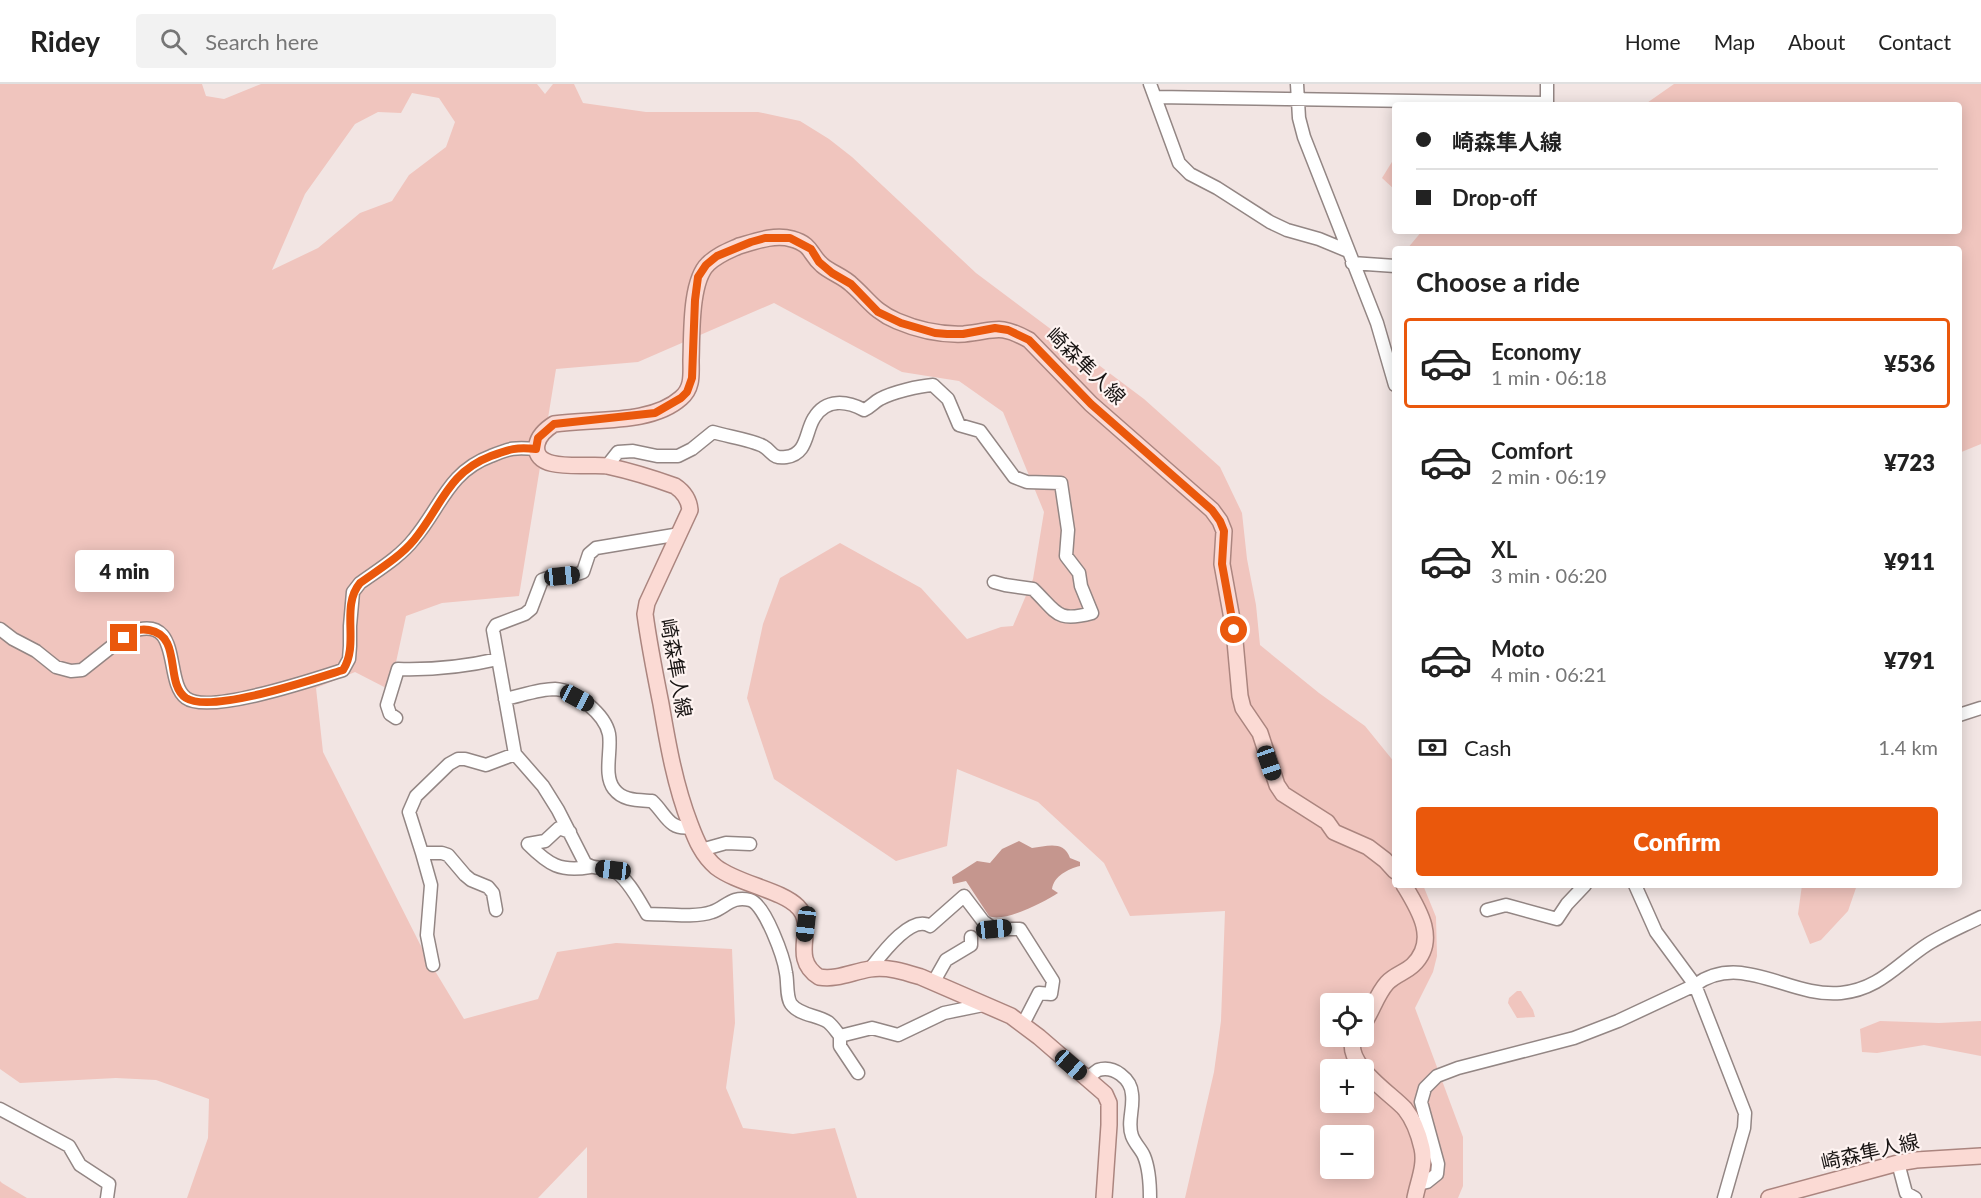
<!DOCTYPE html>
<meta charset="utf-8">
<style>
body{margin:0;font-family:Lato,"Noto Sans JP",sans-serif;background:#f2f2f2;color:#222;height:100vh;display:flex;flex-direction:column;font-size:22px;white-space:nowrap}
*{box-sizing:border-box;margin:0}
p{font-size:20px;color:#767676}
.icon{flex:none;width:33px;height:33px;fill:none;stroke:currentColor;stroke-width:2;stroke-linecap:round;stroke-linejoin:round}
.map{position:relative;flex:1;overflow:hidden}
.sheet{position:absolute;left:1392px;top:162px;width:570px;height:642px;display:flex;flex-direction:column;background:#fff;border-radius:6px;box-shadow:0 3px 15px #0003}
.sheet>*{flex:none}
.banner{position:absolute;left:1392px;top:18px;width:570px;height:132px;border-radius:6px;box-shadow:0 3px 15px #0003;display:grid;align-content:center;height:132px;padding:0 24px;background:#fff}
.buttons{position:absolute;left:1320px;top:909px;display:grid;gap:12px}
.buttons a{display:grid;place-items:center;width:54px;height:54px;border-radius:6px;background:#fff;box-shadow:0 3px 15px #0003;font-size:30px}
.end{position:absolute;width:27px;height:27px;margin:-14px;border:8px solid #ea580c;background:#fff;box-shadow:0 0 0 3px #fff}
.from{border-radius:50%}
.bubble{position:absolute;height:42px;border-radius:6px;background:#fff;box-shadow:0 3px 15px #0003;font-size:20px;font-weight:800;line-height:42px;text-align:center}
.car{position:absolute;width:18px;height:36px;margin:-18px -9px;border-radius:8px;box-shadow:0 0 4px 2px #0007;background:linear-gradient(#222 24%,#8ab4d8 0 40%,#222 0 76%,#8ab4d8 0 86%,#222 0)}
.banner b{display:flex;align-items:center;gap:21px;height:57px;font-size:22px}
.banner b+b{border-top:2px solid #e0e0e0}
.banner i{width:15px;height:15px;background:#222}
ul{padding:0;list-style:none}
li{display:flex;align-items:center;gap:18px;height:90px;margin:0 12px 9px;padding:0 12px;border:3px solid transparent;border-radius:6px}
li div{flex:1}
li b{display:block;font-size:22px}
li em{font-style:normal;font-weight:800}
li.selected{border-color:#ea580c}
li>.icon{width:54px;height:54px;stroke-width:1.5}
h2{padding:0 24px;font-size:27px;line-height:72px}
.pay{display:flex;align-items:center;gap:15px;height:66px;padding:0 24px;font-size:22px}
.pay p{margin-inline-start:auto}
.cta{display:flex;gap:12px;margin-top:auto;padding:12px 24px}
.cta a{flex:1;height:69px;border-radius:6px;background:#ea580c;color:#fff;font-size:24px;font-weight:800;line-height:69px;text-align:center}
header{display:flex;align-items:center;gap:36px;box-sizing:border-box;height:84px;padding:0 30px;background:#fff;border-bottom:2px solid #e0e0e0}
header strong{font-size:28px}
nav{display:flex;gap:33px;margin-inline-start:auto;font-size:21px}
.search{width:420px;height:54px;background:#f2f2f2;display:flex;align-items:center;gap:15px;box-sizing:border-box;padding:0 21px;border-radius:6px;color:#767676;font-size:22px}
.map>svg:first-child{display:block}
.green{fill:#f0c5be;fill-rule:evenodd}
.water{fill:#c5968e}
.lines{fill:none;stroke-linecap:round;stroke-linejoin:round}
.minor-casing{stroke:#938684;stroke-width:15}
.major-casing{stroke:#ab857f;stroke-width:18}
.minor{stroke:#fff;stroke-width:12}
.major{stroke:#fbdad4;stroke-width:15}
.route{stroke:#ea580c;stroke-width:8}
.labels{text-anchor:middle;stroke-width:4.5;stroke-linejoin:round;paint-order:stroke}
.street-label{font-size:20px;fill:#191514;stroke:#fef3f1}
</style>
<header>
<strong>Ridey</strong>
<div class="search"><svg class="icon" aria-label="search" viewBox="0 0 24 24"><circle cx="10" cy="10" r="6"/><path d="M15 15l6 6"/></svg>Search here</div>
<nav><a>Home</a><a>Map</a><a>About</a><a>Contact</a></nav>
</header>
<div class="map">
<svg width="1981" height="1114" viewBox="0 0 1981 1114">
<rect width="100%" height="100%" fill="#f2e5e3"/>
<path class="green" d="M0 0H202L206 12 224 15 261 0H537L545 10 553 0H574L583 19 646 28H758L800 37 829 55 852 73 976 189 1144 315 1220 383 1242 429 1247 475 1256 521 1260 561 1319 609 1365 642 1395 679V801H1423L1436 833 1437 872 1433 888 1415 924 1463 1053V1102L1458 1114H1185L1214 988 1221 937 1225 827 1130 832 1104 779 1038 718 957 685 947 762 896 777 774 695 747 614 763 540 780 494 840 459 921 504 967 555 1001 543 1013 542 1033 495 1044 428 1003 328 959 297 902 288 774 219 638 278 556 285 519 512 442 519 406 532 390 606 355 588 316 604 323 668 426 872 464 935 538 915 557 868 616 859 732 865 735 939 726 1004 743 1044 793 1050 835 1044 857 1114H587V1063L538 1114H187L208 1054 209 1015 156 996 116 994 20 999 0 985ZM412 9 439 14 455 38 446 63 409 91 392 117 360 129 318 164 272 186 305 110 355 40 378 28 401 29ZM1330 920H1364V952H1330ZM1330 986H1364V1018H1330ZM1330 1052H1364V1084H1330Z
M1674 0H1981V360L1959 369V165H1407L1422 147H1959V21H1644Z
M1395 73V106L1382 94Z
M1802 801H1857L1848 827 1821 856 1810 860 1798 830Z
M1517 907H1521L1533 926 1535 933 1517 934 1508 919 1509 914Z
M1880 937 1939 939 1981 937V972L1924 961 1877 969 1862 968 1860 945Z
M0 1097 2 1099 27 1114H0Z"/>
<path class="water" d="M1019 757 1032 764C1047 762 1064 756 1070 774L1080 778V782C1068 785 1054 792 1052 805L1058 809C1044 818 1004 839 989 832L966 797 953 800 952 793 977 777 990 779 1002 765Z"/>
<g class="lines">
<g class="minor-casing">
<path id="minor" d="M1150 0 1179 79 1190 90 1217 104 1270 138 1287 146 1319 155 1348 167
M1297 0 1299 34 1304 53 1377 239 1395 301
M1155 13 1547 19V0
M1352 179 1395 182
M607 382 618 368 633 367 657 372H678L692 365 713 348C725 352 752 356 763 362 773 368 772 375 786 373 808 370 805 348 814 334 826 314 847 317 864 326 871 323 874 318 880 315 893 308 919 302 933 301L948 315 959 341 980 347 1014 393 1027 398 1061 399 1068 446 1066 472 1079 489 1081 502 1092 529C1056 539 1057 528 1033 505L1005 501 994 498
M680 450 596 464 589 470 583 488C570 494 555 490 542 496L531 525 525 530 496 541 493 546 515 670 543 702 558 726 585 779C593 786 602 782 612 786 626 791 640 818 647 830 666 830 695 834 712 828 725 824 732 811 750 816 765 820 784 874 786 889 788 898 786 913 791 920 799 931 817 931 828 938 833 942 836 947 840 952L872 944 898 951 944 929 983 921
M0 545 13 555 36 567 56 583 71 587 82 586 130 548C184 528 163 597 186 614 209 631 315 595 343 586L349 575 350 562V542L353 508 360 499C378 486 400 473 414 455 441 423 448 388 491 372 510 364 515 363 536 365
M505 615C520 612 539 605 555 605 575 606 605 630 609 650 612 666 603 691 614 705 623 717 638 716 652 717 666 730 669 747 691 743
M1959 631 1981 624
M396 634 390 630 387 621 398 585C432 586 464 583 498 575
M528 760C549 781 560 788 590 783
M528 760 545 757 559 744 570 748
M701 766 726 759 750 760
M422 769 431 801 427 851 433 881
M1635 801 1656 848 1695 901 1745 1029 1744 1044 1724 1114
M496 826 493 809 488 803 471 796 465 791 448 771 442 769H422L409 728 416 712 449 680 458 675H465L486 681 515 670
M1487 826 1506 821 1557 835 1567 820 1585 801
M870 885C881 871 911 830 930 842L964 812 983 837 994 845H1020L1053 897 1051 910 1039 909 1023 940
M933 899 946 876 971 861V853
M840 952V962L858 989
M1087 995C1090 992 1095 988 1098 986 1114 981 1131 995 1132 1010 1134 1025 1127 1038 1132 1052 1135 1060 1141 1065 1144 1072 1149 1084 1150 1101 1150 1114
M0 1025 69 1062 80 1081 109 1100 107 1114
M1898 1079 1906 1109 1915 1114
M1418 1100 1427 1098 1437 1090 1438 1080 1421 1018 1425 1004 1437 992 1458 984 1574 954 1618 937 1695 901C1742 867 1789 914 1841 909 1880 905 1897 880 1928 860 1944 850 1963 842 1981 833"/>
</g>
<g class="major-casing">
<path id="major" d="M1364 939C1372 927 1377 910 1387 899 1394 891 1406 888 1413 881 1439 856 1418 824 1404 801
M1355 952C1340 978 1392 1010 1405 1025 1413 1035 1419 1051 1422 1064 1426 1081 1418 1098 1415 1114
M1104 1114 1109 1041V1019L1105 1010 1039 953 1011 932 921 893C905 888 887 882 870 885 852 888 837 896 819 893 788 873 818 843 798 823 782 806 738 800 716 783 702 771 696 756 690 740 675 701 668 661 661 620 655 590 649 560 645 530L647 519 653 506 690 426C689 415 684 408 675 402 653 394 630 387 607 382 590 379 531 390 537 360 539 351 546 345 554 340 593 334 651 341 681 314 693 304 691 290 691 276 692 251 690 197 708 180 717 171 728 167 739 162 756 157 775 150 792 155 813 161 809 170 822 181 831 189 843 192 852 201 869 216 875 228 897 237 918 246 941 251 964 250 996 247 998 239 1029 256L1091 320 1212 426 1220 437 1224 447 1222 480 1234 546 1240 612 1243 624 1260 649 1277 701 1283 710 1327 738 1334 748 1368 763 1385 776 1395 787
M1769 1114 1898 1079 1916 1076 1981 1072"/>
</g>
<use href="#minor" class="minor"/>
<use href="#major" class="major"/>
</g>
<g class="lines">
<path class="route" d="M124 554C132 547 139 544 149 546 183 552 164 599 186 614 211 630 314 595 343 586 360 560 340 523 360 499 378 486 400 473 414 456 442 422 447 389 491 372 510 365 516 363 536 365L538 354 554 340 655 329 681 314 687 308 692 294 695 216 698 193 706 181 717 172 751 158 765 154H790L811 165 819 178 832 189 851 200 878 228 901 239 935 249 947 250H963L995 244 1008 246 1029 256 1091 320 1212 426 1220 437 1224 447 1222 480 1234 546"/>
</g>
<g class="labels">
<g class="street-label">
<text transform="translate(1086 282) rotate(44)" y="7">崎森隼人線</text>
<text transform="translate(676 584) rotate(80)" y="7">崎森隼人線</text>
<text transform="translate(1870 1068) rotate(-13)" y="7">崎森隼人線</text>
</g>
</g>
</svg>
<div class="buttons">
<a><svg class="icon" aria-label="locate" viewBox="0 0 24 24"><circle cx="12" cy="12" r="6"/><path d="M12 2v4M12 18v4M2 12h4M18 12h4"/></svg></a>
<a>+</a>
<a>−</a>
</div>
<i class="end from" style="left:1234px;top:546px"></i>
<i class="end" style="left:124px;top:554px"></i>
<div class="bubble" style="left:75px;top:466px;width:99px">4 min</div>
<i class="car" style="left:562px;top:492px;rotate:84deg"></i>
<i class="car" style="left:577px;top:614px;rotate:118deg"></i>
<i class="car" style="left:1269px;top:679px;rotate:161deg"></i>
<i class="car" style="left:613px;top:786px;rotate:277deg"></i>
<i class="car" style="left:806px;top:840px;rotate:187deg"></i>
<i class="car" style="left:994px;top:845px;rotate:84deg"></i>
<i class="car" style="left:1071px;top:981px;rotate:131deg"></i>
<div class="banner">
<b><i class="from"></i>崎森隼人線</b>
<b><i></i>Drop-off</b>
</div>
<section class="sheet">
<h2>Choose a ride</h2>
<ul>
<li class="selected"><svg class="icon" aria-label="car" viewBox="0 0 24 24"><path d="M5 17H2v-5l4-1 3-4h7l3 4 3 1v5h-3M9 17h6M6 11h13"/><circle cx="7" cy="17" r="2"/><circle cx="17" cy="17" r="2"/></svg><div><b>Economy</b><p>1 min · 06:18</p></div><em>¥536</em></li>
<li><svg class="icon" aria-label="car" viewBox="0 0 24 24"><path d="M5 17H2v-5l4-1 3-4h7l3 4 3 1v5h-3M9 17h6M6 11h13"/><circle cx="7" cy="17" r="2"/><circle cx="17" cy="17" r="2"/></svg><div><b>Comfort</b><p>2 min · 06:19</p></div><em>¥723</em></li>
<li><svg class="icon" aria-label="car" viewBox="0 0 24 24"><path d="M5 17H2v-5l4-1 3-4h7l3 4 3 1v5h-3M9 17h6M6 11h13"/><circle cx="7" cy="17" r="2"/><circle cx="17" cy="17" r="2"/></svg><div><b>XL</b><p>3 min · 06:20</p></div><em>¥911</em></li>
<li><svg class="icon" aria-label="car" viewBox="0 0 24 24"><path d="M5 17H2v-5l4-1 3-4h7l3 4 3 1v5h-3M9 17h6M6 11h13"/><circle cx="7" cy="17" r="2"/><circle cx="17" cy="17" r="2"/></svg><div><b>Moto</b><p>4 min · 06:21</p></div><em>¥791</em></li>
</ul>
<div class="pay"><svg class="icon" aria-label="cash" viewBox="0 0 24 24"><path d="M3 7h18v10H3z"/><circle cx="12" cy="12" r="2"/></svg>Cash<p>1.4 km</p></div>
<div class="cta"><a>Confirm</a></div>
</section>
</div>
